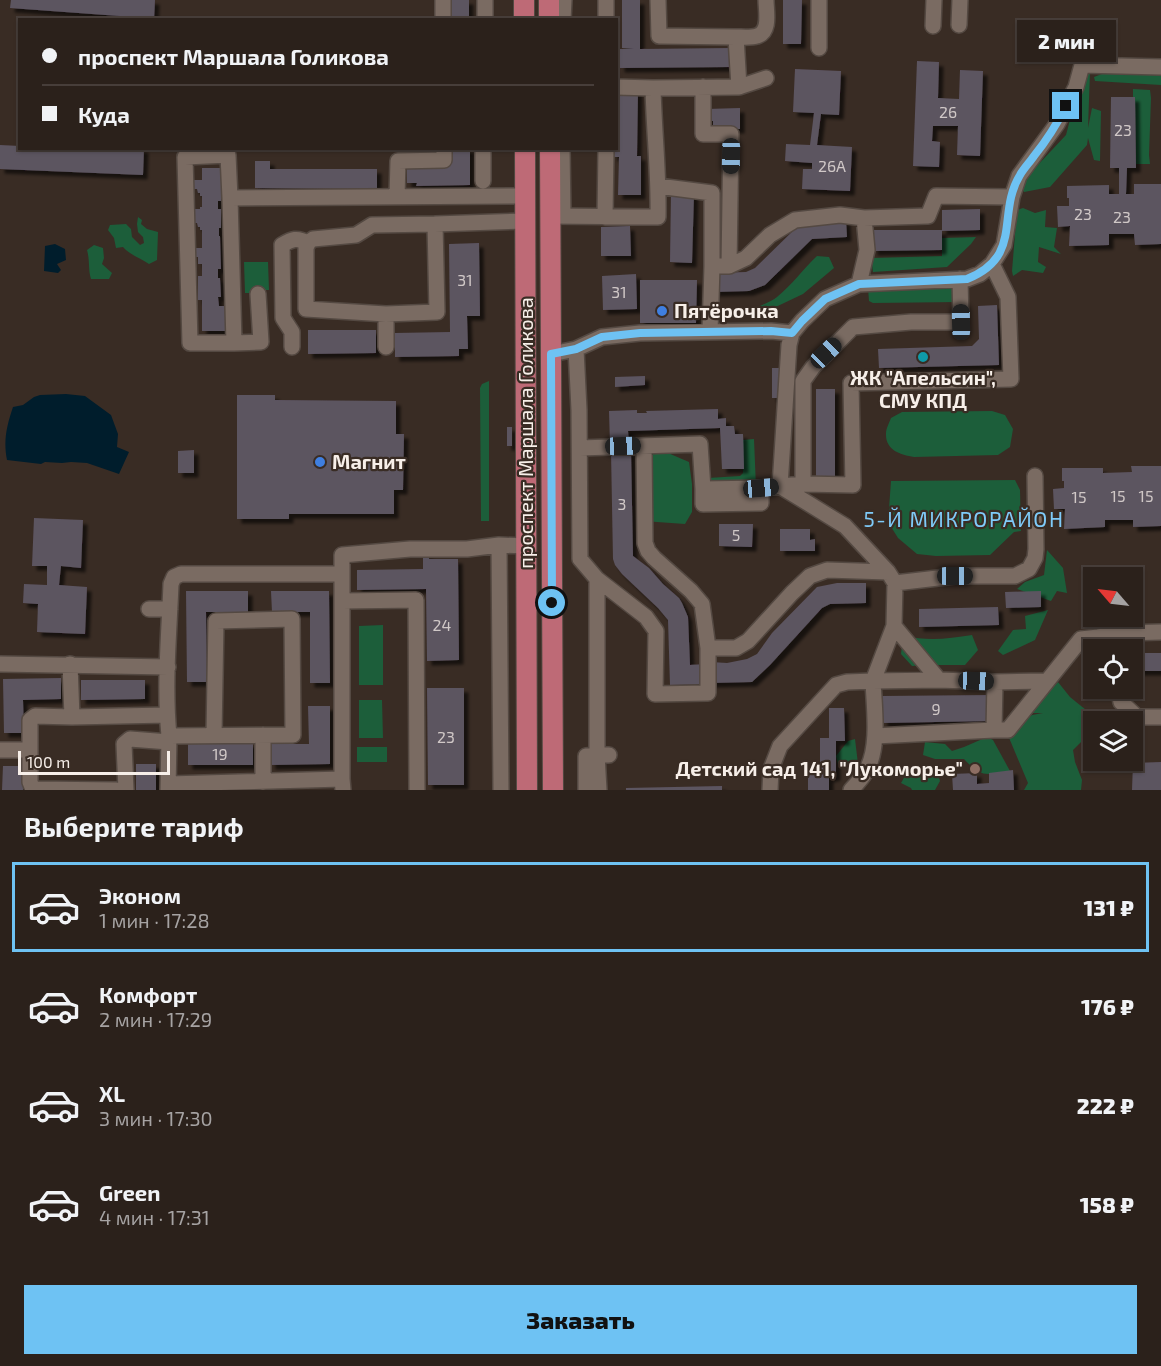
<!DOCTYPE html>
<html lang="ru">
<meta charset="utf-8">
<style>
body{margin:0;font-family:"Exo 2",sans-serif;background:#372e28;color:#f1f3f6;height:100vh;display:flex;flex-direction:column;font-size:22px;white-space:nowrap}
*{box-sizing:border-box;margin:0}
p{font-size:20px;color:#a6a3a3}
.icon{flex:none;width:33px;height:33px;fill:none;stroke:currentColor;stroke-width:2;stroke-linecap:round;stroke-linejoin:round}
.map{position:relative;height:790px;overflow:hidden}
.drawer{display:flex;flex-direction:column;background:#2b211b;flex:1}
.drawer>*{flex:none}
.banner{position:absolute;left:18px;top:18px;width:600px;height:132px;border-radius:0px;box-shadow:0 2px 4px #0004,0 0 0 2px #473e3a;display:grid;align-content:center;height:132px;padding:0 24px;background:#2b211b}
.needle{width:39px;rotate:298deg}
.controls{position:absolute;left:1083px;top:567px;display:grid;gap:12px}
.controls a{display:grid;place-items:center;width:60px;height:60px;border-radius:0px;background:#2b211b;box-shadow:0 2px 4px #0004,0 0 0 2px #473e3a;font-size:30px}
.scale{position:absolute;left:18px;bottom:15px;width:152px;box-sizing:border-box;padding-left:6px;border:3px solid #f7efe9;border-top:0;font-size:16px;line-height:21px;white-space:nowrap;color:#f7efe9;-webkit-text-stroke:4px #392c24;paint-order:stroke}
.end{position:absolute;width:27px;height:27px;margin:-14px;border:8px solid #6ec2f3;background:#111;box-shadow:0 0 0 3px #111}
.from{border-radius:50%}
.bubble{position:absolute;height:42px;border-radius:0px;background:#2b211b;box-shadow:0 2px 4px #0004,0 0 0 2px #473e3a;font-size:20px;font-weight:800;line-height:42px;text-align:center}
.car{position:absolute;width:18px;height:36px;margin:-18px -9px;border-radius:8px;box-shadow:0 0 4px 2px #0007;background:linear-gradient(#222 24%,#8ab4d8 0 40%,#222 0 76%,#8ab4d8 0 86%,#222 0)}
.banner b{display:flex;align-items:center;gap:21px;height:57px;font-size:22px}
.banner b+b{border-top:2px solid #473e3a}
.banner i{width:15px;height:15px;background:#f1f3f6}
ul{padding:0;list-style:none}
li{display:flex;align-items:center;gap:18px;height:90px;margin:0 12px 9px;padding:0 12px;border:3px solid transparent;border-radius:0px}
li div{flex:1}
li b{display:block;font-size:22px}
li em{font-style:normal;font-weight:800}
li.current{border-color:#6ec2f3}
li>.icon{width:54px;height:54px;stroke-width:1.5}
h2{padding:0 24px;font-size:27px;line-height:72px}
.action{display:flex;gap:12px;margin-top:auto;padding:12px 24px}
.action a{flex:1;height:69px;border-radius:0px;background:#6ec2f3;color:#111;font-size:24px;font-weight:800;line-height:69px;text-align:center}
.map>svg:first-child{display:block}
.green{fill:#1c5e3a}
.water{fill:#001d2c}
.building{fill:#5c5461;filter:url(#shadow)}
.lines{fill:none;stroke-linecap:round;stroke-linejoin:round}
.minor-casing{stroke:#544942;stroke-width:18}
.major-casing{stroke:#544942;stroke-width:22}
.minor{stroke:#7a6b62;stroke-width:15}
.major{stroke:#be6a76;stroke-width:20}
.route{stroke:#6ec2f3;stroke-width:8}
.shop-dot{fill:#3f7fe0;stroke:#392c24;stroke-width:2}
.culture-dot{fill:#0f9aa8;stroke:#392c24;stroke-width:2}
.education-dot{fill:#8d6e63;stroke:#392c24;stroke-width:2}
.labels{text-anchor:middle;stroke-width:4.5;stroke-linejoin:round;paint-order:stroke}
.number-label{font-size:16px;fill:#d0c8c7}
.poi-label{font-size:20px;font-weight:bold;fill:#f7efe9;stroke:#392c24;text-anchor:start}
.street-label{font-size:20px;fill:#f7efe9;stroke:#392c24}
.neighbourhood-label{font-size:21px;letter-spacing:1.5px;fill:#7fcbf9;stroke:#392c24}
</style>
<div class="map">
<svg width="1161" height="790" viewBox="0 0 1161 790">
<defs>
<filter id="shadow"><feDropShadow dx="4.5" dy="4.5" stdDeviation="1.5" flood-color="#0009"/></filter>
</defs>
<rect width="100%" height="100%" fill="#392c24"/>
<path class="green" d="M1090 72 1088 128 1092 108 1101 111 1100 161 1094 160 1088 138 1087 145 1050 187 1024 192 1017 178 1035 168 1066 135 1077 93 1078 73Z
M1107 72H1161V85L1095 81 1094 77Z
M1133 89 1150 90 1151 98 1149 155 1150 164H1136L1135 97H1133Z
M1023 208 1035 213 1046 210 1045 227 1057 228 1054 247 1061 254 1039 247 1038 262 1046 267 1043 273 1022 270 1013 276 1012 271 1017 210Z
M138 217 142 220 141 224 147 229 158 232 157 260 149 264C140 258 130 255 123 247L116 248 114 238 108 230 110 225 126 224 131 229 132 237 140 245 144 243 143 237 138 232 137 224Z
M976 237 971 244 947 267 873 272 871 258 942 256V238Z
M94 245 103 248 104 258 102 264 112 273 109 279H91C88 269 90 261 87 250Z
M817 256 829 257 834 268 803 294 761 314 741 316 738 313C747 311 770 303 777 297 792 285 803 269 817 256Z
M244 262H268L269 290H253V293H245Z
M868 288H959V302L873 303 869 301Z
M489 381V521H481L480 388 482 384Z
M992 411 1005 415 1013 429 1010 447 998 455 914 457C900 455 885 450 886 433 886 429 889 423 891 418L902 412Z
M754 439 756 487 709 488 708 478 740 476 743 473V440Z
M668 453 689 462 692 484V512L685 524 643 521 645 455Z
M1015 480 1020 490 1021 531 1014 532 990 555 936 556 917 554 898 538 888 522 891 481Z
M1047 550 1063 568 1067 593 1057 591 1051 601 1017 589 1025 582 1044 575Z
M1048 610 1035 640 1003 655 998 651 1013 630 1026 629 1025 616Z
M383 625V685H359V626Z
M972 635 978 650 965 665H933L912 666 901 654 903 636C928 641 948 639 972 635Z
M1058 682 1070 697 1086 710 1085 738 1073 750 1075 762 1082 780 1081 790H1024L1028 783 1007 733 1032 715 1043 713H1031Z
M359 700H382L383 738H359Z
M987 737 993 740 1010 771C985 775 982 778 964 759H935L923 755 925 742 945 744 952 751 964 747Z
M855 739 858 764H838L836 756 848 741Z
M357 747H387V762H357Z
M935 766 940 781 935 790H912L911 788 901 783 905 776 914 778 922 769Z"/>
<path class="water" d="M55 244 65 249 66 260 57 264 61 270 58 273 44 271 45 246Z
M66 394 85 396 111 415 118 434 117 447 129 452 119 474 87 463 71 462 62 463 45 462 41 464 7 460C3 440 7 425 13 407L23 405 34 397 40 395Z"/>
<path class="building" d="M11 0H155L154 20H133V17L10 8Z
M450 0H469V20H450Z
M622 0H640V49L731 48V67L620 68V49H634L622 48Z
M783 0H802L801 44H783Z
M917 61 939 62 938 98 959 99 960 70 983 71 980 156 957 155 958 126H933L932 141 940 142 939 167 913 166Z
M795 69 841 71 839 115 821 114 817 145 852 147 850 191 802 189 803 169H812V163L785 161 786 144 810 145 814 113 793 112Z
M616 89 638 90 637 156H641V195H618L619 157H613V148H616Z
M1111 97H1135L1136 168H1127L1126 194H1134V184H1161V244L1135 245 1134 234H1109V245L1069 246 1070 226 1058 227 1057 206H1069V198H1067V186L1109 185V194H1119V168H1110Z
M740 108V129H713V121H707V109Z
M0 145 20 146V148L122 150V148H144L143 175 0 169Z
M450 148H470V185L416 186 417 183H407V167L450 166Z
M255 161H270V169H377V189L255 188Z
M202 168H221V201H218V209H221V228H219V236H220L221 269H218V278H220L221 297H218L219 306H225V312H230V331H202V300H198V276H202V264H198V257H195V248H202V230H200V227H198L197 223H195V209H200V207H202V196H200V193H198L197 189H194V180H202Z
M671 192 694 193 692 263 670 262Z
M980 209V230L942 231V210Z
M846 220 847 237 812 239 765 285 749 291 714 292V273L746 272 755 268 801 223Z
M630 226 631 256H601V227Z
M873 230H942V250L873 251Z
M479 243 480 316H467L468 349H459V356L395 357V333L450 332 449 244Z
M636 274 637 309 603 310 602 276Z
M640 280H697L696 323H640Z
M997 305 999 365 879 368 878 349 972 346 979 339 978 306Z
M308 330H376V353L308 354Z
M772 368H780V398H772Z
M645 376V385L615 387V377Z
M816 389H835V479H816Z
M237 395H275V400L396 401V434H404L403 490H394V514H289V519H237Z
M718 409V419L726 418V426H734L735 434H743L744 469H722L720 428 628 431 629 443 610 444 609 411 637 410V413H647L646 411Z
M507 427H512V446H507Z
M194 450V473H178V451Z
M611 451H631L633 556 649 568 663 584 679 598 682 603 688 617 690 665 705 664V684L670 685 668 620 658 608 622 574 615 565 613 559Z
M1131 466H1161V526L1133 527V520H1105V527L1064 529 1065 509H1054L1053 489 1064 488V481H1062V468H1103V473L1132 472Z
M34 518 83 520 81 568 61 566 59 585 87 587 85 634 37 632 38 604 23 603 24 584 47 585V566H32Z
M719 524H753L752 547 719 546Z
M780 529H810V540L815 539V551H780Z
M423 555H429V559H458L459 660 427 661 426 589 357 590V570L423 569Z
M837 583H866V603L830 604 822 608 770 665 752 682 710 683 711 662 727 663 747 659 757 654 772 633 817 587Z
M186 591H248V612H206L207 682H187Z
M271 591H329L330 683H310V612H272Z
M1041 591V607L1006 608 1005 592Z
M998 607 999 625 919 627V609Z
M1132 653H1161V671H1132Z
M61 678V699L23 700 24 733H4L3 679Z
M81 680H145V699L81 700Z
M427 688H464V785H428Z
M989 695V721L883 723 882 696Z
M308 706H330V764L271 765 270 744H309Z
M829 708H844L845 741H836V776L829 778V790H808V775H820V738H829Z
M253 743V765H188V744Z
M1161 762V790H1132L1133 763Z
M136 764H156V790H136Z
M3 766H23V790H2Z
M1013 770 1014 790H953L952 774 977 773V784L989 783V773Z
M722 786V790H626V788Z"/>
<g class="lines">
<g class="minor-casing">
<path id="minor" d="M443 0V20
M606 0V20
M819 0V48
M485 20V0
M563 20 564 0
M959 25 960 0
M933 26 934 0
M736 37C742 37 751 38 757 36 771 32 766 11 766 0
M616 87 653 88 739 87 736 37 659 36 658 0
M703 87V134H731L729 266
M739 87 766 78
M562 148 563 216
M483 181V148
M658 186 712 193V266H729L746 258 770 235 795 220 840 215 864 218 928 216 936 196 1012 197 1004 245 992 264 980 274 967 279 859 284 825 299 802 321 792 333 789 345 780 486 845 526 888 572 895 583 894 626 939 680 995 682 994 730 875 736
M397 196 398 161 444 160V148
M1012 197 1019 176 1057 124 1076 87 1082 65 1161 67
M230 198 228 155 185 157 190 343H234L230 198 525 196
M550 216 658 217C659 174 654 131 653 88
M605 217 606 148
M435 224 372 225 356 235 313 239 308 243 306 248V309L386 314 437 312 435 224 525 221
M859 284 867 250 864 218
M710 332 712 266
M234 343 261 342 258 294
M292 347V332L283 318 282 245C292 239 297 237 308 243
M386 347V314
M576 349 579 410 580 559 597 579V755H609
M551 354 576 349 602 337 640 333 771 331 792 333
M644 446 645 543 648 551 654 558 691 591 702 604 708 648H736L748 641 792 593 810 576 827 570 888 572
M580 448 700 444 703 489 761 488V503L703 504V489
M803 484V381L813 367 853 327 911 322H961L960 279
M761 488 803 484 853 485 851 383 1011 379 1008 297 992 264
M499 545 501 790
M597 579 646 617 656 631 655 694 708 693V648
M895 583 955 576H1015L1029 569 1035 558 1036 549 1035 476
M342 601 416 600 417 790
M149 609H170
M1121 650 1122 633 1161 632
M0 664 168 667
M70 664 72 717
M995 682 1046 681
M1118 688 1121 702 1137 717H1161
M994 730H1008L1081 639 1098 637 1122 633
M263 735V782
M169 736C164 685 169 634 171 584L174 577 181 574H342
M0 750H30
M342 779V555L410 549H467L499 545 526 546
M169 784 342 779 343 790
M116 790 36 789 32 787 30 782V720L35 716 72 717 167 715
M126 790 124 744 130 739 169 742
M168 790 169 736 293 735 292 619 216 621 214 735
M586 790V756L597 755 599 790
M770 790 771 769 780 746 836 685 847 682 873 681 894 626
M851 790C856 784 863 778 866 771 880 748 874 707 873 681L939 680"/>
</g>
<g class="major-casing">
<path id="major" d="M524 0V20
M549 0V20
M525 148 527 790
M550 148 553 790"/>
</g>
<use href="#minor" class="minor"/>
<use href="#major" class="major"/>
</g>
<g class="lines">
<path class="route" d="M552 603 551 354 576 349 602 337 640 333 771 331 792 333 802 321 825 299 859 284 967 279C1024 256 996 214 1020 175 1024 168 1030 162 1034 156 1047 140 1057 124 1066 106"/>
</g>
<g class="shop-dot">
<circle cx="662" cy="311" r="6"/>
<circle cx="320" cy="462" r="6"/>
</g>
<circle class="culture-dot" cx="923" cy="357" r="6"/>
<circle class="education-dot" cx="975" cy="769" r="6"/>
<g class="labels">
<g class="number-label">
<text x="948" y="118">26</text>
<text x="1123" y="136">23</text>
<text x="832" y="172">26А</text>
<text x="1083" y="220">23</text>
<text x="1122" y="223">23</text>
<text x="465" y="286">31</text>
<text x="619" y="298">31</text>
<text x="1118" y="502">15</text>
<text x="1146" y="502">15</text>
<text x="1079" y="503">15</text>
<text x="622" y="510">3</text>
<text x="736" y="541">5</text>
<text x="442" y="631">24</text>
<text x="936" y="715">9</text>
<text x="446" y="743">23</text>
<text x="220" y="760">19</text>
</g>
<g class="poi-label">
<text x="674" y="318">Пятёрочка</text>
<text x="923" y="385" text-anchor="middle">ЖК "Апельсин",<tspan x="923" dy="23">СМУ КПД</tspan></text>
<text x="332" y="469">Магнит</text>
<text x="963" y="776" text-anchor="end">Детский сад 141, "Лукоморье"</text>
</g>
<g class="street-label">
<text transform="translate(526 433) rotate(-90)" y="7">проспект Маршала Голикова</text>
</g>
<g class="neighbourhood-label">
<text x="964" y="527">5-Й МИКРОРАЙОН</text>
</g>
</g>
</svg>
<div class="controls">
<a><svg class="needle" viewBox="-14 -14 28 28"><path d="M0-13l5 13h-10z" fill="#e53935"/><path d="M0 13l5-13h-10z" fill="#a6a3a3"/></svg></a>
<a><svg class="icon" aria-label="locate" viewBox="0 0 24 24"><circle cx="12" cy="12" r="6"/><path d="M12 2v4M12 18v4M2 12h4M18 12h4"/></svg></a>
<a><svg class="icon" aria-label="layers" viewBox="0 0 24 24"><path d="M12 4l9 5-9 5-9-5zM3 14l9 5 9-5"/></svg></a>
</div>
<div class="scale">100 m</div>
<i class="end from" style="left:552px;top:603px"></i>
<i class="end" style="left:1066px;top:106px"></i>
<div class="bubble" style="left:1017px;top:20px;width:99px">2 мин</div>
<i class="car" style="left:731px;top:156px;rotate:181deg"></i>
<i class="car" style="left:961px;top:322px;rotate:359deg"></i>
<i class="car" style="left:826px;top:353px;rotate:46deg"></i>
<i class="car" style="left:623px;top:446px;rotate:88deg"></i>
<i class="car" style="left:761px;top:488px;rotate:85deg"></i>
<i class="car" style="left:955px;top:576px;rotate:90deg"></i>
<i class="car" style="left:976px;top:681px;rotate:92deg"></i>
<div class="banner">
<b><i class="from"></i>проспект Маршала Голикова</b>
<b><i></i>Куда</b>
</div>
</div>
<section class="drawer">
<h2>Выберите тариф</h2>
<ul>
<li class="current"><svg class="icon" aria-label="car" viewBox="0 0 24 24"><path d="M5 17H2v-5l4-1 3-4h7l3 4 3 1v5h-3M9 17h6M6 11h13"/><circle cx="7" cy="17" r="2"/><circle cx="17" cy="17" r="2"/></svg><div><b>Эконом</b><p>1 мин · 17:28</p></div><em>131 ₽</em></li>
<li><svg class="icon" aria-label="car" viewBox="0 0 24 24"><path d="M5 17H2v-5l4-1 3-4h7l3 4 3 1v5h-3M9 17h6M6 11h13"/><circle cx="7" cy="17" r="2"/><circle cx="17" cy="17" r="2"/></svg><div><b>Комфорт</b><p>2 мин · 17:29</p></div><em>176 ₽</em></li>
<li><svg class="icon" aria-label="car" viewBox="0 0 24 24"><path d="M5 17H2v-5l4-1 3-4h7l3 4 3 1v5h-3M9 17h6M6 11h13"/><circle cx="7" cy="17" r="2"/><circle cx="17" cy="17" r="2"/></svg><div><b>XL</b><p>3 мин · 17:30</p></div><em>222 ₽</em></li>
<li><svg class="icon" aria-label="car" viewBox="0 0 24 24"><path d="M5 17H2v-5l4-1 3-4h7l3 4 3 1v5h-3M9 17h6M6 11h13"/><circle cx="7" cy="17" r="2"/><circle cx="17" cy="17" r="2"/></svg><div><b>Green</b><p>4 мин · 17:31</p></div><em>158 ₽</em></li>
</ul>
<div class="action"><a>Заказать</a></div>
</section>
